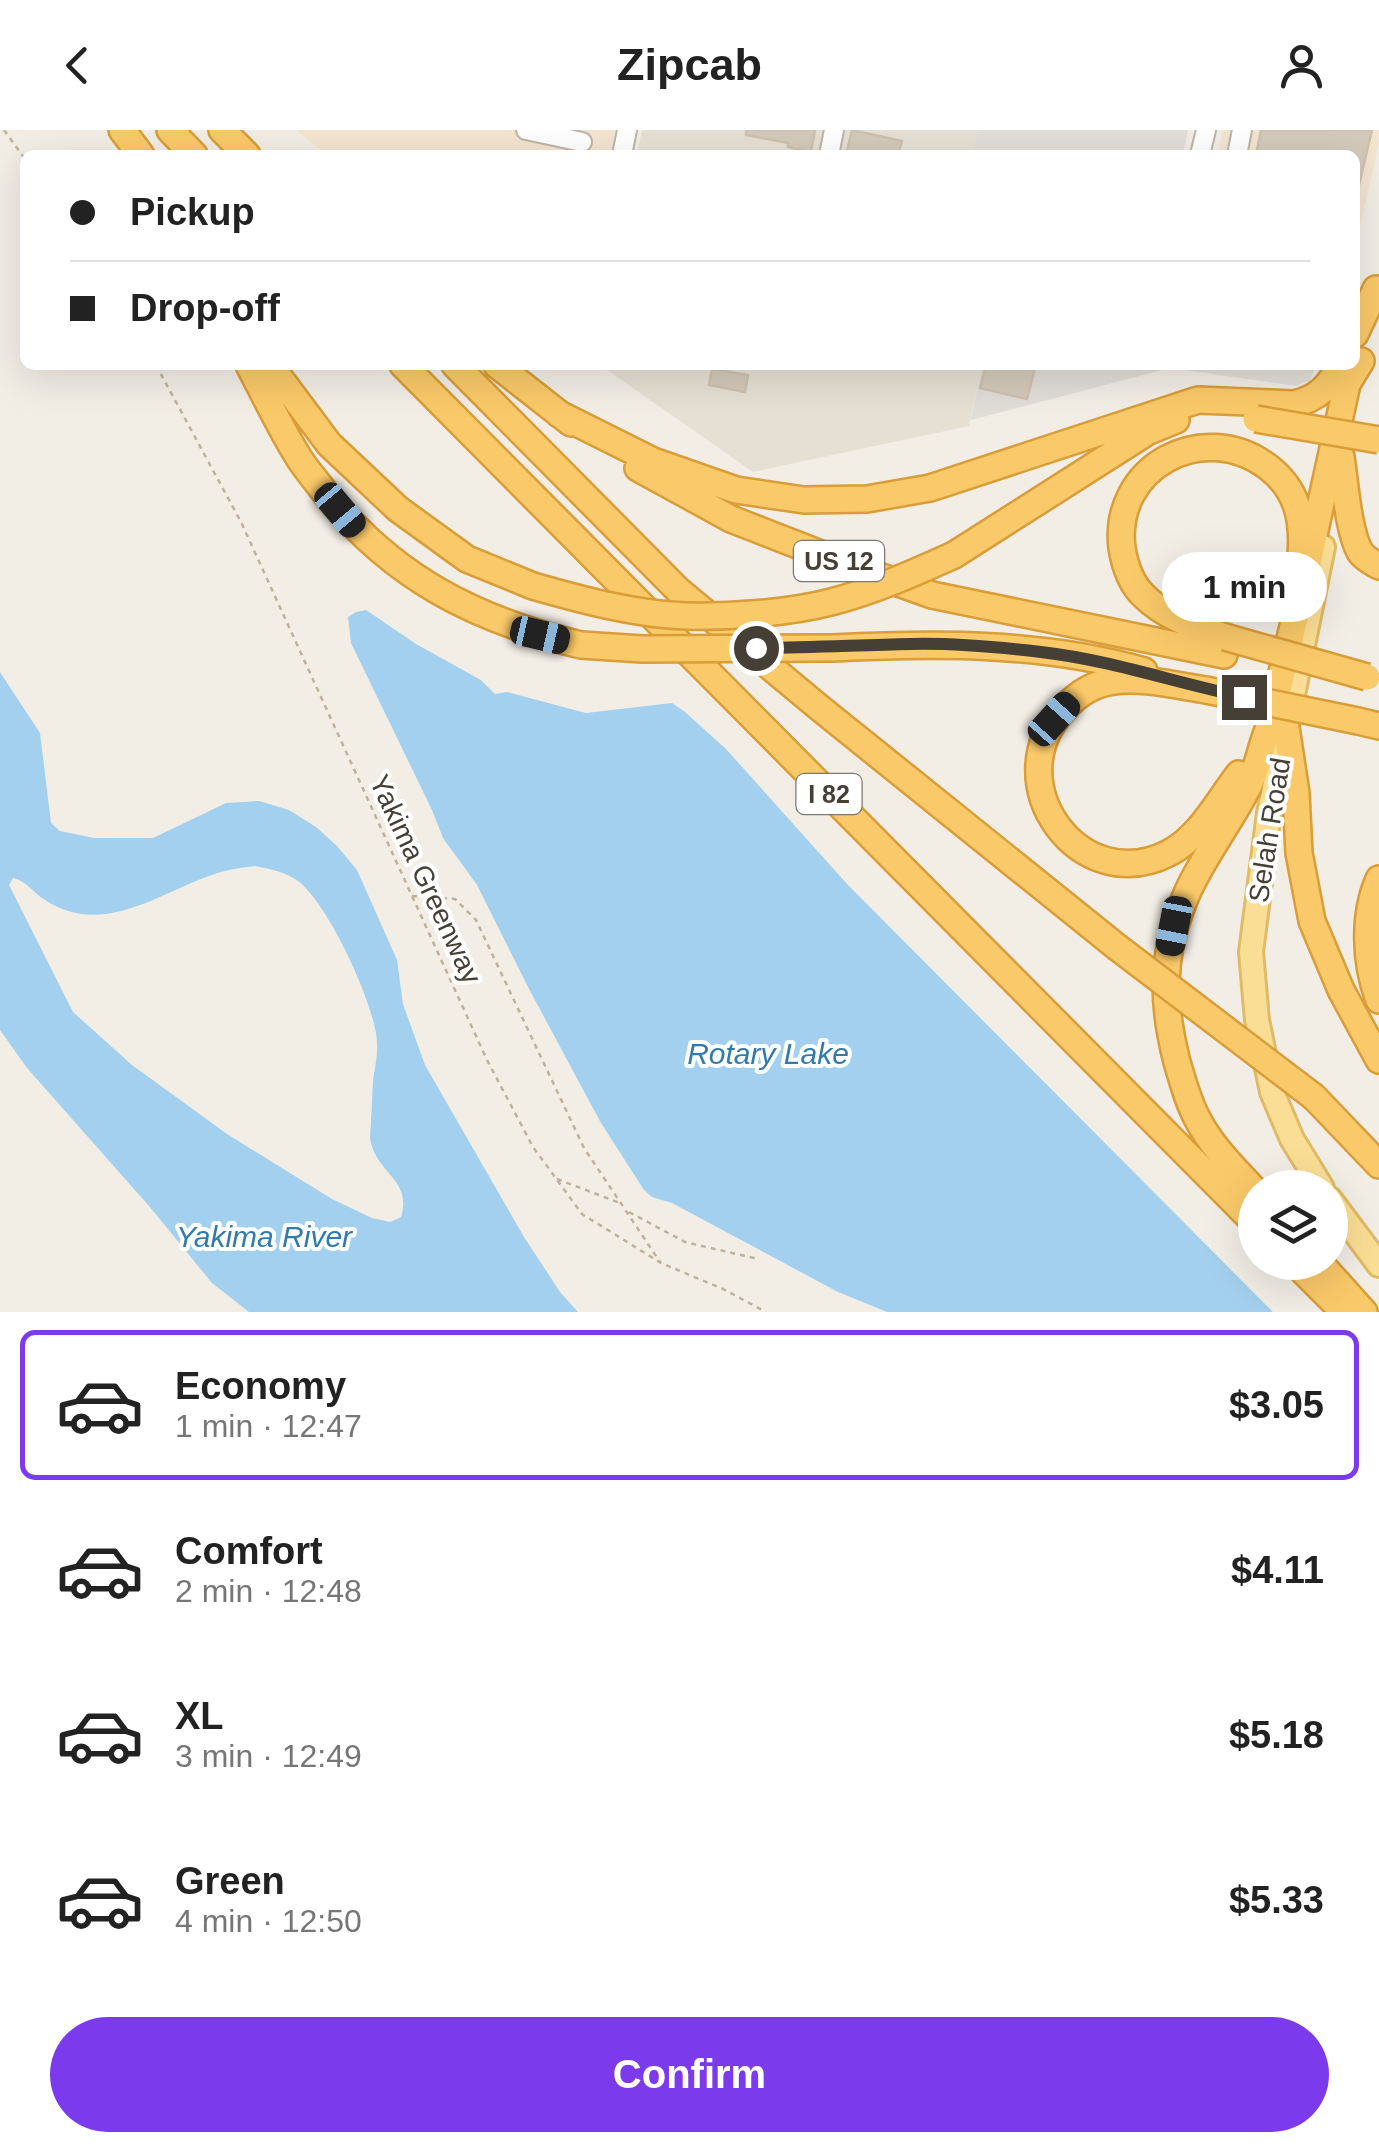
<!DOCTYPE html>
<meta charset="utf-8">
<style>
body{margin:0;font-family:Arial,sans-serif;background:#f6f6f6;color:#222;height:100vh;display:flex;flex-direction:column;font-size:38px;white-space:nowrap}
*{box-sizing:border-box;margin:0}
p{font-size:32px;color:#767676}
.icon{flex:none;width:55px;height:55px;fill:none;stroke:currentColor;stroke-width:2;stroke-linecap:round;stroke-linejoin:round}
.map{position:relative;height:1182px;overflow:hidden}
.details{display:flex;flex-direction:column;background:#fff;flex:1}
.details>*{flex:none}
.banner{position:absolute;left:20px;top:20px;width:1340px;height:220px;border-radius:15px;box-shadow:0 10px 40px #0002;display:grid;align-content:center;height:220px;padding:0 50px;background:#fff}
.buttons{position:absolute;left:1238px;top:1040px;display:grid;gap:20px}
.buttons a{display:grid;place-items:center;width:110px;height:110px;border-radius:50%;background:#fff;box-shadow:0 10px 40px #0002;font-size:50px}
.end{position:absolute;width:45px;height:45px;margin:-22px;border:12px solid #453f35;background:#fff;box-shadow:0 0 0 5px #fff}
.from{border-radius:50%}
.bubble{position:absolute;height:70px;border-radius:35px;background:#fff;box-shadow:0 10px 40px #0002;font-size:32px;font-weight:600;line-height:70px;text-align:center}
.car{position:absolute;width:30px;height:60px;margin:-30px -15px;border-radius:12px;box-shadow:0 0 8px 2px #0007;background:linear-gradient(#222 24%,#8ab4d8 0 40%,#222 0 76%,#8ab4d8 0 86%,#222 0)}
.banner b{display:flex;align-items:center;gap:35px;height:95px;font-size:38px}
.banner b+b{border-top:2px solid #e0e0e0}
.banner i{width:25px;height:25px;background:#222}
ul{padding:18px 0 0;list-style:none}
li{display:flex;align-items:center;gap:30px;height:150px;margin:0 20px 15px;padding:0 30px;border:5px solid transparent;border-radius:15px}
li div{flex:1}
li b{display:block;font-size:38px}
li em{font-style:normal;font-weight:600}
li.current{border-color:#7c3aed}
li>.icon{width:90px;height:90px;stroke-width:1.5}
.button{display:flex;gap:20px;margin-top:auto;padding:20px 50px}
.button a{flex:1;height:115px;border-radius:60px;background:#7c3aed;color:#fff;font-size:40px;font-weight:600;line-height:115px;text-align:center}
header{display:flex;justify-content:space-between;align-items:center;height:130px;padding:0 50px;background:#fff;font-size:45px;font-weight:600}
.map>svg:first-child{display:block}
.residential{fill:#e6e0d4}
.commercial{fill:#f4e5d1}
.industrial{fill:#e1ddd7}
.water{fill:#a3d0ee;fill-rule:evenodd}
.building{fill:#d4cabb;stroke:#cec2af;stroke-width:2.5}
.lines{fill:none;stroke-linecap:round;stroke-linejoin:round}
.minor-casing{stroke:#bdb6a8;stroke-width:22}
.major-casing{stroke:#e0bb65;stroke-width:28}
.highway-casing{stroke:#d99d39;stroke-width:30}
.path{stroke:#bfb29a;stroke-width:2.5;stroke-dasharray:5 5;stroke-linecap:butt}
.minor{stroke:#fff;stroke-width:18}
.major{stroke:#fbde95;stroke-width:22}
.highway{stroke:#fac969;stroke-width:25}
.highway-bridge-casing{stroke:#d99d39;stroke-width:30;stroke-linecap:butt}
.highway-bridge{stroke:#fac969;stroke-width:25}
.route{stroke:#453f35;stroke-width:12}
.labels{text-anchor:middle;stroke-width:8;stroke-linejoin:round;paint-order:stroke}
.shield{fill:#fff;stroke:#7d7972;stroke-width:2.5}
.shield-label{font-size:25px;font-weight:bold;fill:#453f35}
.street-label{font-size:28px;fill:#453f35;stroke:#fff}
.water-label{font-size:30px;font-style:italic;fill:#317aae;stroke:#fff}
</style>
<header><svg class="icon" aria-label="back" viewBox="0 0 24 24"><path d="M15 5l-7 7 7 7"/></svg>Zipcab<svg class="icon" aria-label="person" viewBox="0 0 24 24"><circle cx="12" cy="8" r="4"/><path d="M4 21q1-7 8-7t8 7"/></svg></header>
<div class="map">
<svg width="1379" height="1182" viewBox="0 0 1379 1182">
<rect width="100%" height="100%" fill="#f2eee6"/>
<path class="residential" d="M642 0H977L972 25H637Z
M600 235H982L969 296 753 342Z"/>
<path class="commercial" d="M296 0H615L610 25H327Z
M1223 0H1379V14L1355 118V25H1218Z"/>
<path class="industrial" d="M977 0H1188L1183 25H972Z
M982 235H1316L1310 250 1296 256 1170 238 971 290Z"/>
<path class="water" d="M366 480 416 514 481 550 495 564 507 562 586 583 672 573 685 582 726 619 848 755 1273 1182H887L838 1162 672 1073 652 1067 644 1060 601 993 529 859 477 755 443 708 432 680 351 513 348 487 356 482Z
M0 542 40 603 51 693 60 701 94 708H153L226 673 259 671 289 680 316 697 337 716 357 740 397 830 403 874 425 935 524 1107 560 1162 578 1182H249L212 1153 149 1076 27 938 0 900ZM255 736C270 739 286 742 298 751 328 773 377 878 377 914 378 927 374 940 373 952 372 965 372 978 371 990 371 998 369 1006 371 1013 379 1045 412 1050 401 1087L390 1092 372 1088 332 1069 227 1004 132 935 73 882 9 755 13 748C27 751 33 763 45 770 55 777 69 782 81 784 126 790 169 760 209 746 224 740 239 738 255 736Z"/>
<path class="building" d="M746 0H815L811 22 788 17V13L746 5Z
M852 0 902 11 898 25H846Z
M1261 0H1372L1359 55H1355V25H1256Z
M986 235H1021L1035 238 1027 269 980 258Z
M712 239 748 245 745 262 709 255Z"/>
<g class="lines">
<g class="minor-casing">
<path id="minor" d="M526 0 582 12
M622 25 627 0
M829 25 834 0
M1200 25 1206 0
M1237 25 1242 0"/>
</g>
<g class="major-casing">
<path id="major" d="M1322 1058 1292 1009 1272 962 1257 890 1251 822 1269 683 1323 417
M1330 1069 1379 1135"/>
</g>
<g class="highway-casing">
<path id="highway" d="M122 0 141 25
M170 0 194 25
M222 0 247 25
M1355 204 1376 159
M249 235C264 264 279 295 296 323 303 336 314 348 323 360 391 447 475 490 581 515
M270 235 329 314 398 379 467 429 533 456
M403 235 1255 1093
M455 235 678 460 821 579 1117 817
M497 235 571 293
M559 284 653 331 736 360 804 370 867 369 930 358 1198 270 1294 274C1317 269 1330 256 1340 235
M1341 327C1345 352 1348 400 1360 422 1365 429 1372 432 1379 436
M638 338 731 389 862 440 932 465 1224 525
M954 425 1147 302 1176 290
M1225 507C1197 497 1166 488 1144 466 1131 454 1125 436 1122 418 1112 337 1203 288 1268 337 1297 359 1304 389 1301 425
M833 518C936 513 1044 512 1144 541
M1206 560C1179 556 1142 547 1115 551 1094 553 1077 564 1063 580 996 653 1080 769 1169 723 1200 707 1218 671 1239 644
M1358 591 1379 596
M1286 597 1296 663 1299 723 1312 791 1341 860 1379 930
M1379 749C1363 785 1365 833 1379 870
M1314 967 1379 1035
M1255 1061C1235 1039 1212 1017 1198 990 1188 972 1183 952 1177 932 1161 869 1161 822 1188 761 1205 724 1231 691 1249 655 1258 637 1261 616 1269 597L1307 437 1347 254 1361 231
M1294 1132 1344 1182
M1319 1132 1364 1182"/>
</g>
<path class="path" d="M4 0 25 29
M156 235 241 392 487 930 533 1017 582 1084 661 1133 723 1159 766 1182
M412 766 455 769 476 790 584 1018 660 1132
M557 1049 620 1073
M629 1082 685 1112 758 1129"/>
<use href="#minor" class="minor"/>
<use href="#major" class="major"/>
<use href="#highway" class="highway"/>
<g class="highway-bridge-casing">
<path id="highway-bridge" d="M1256 289 1379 310
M533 456C582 470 634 484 685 486 729 487 789 483 831 472 874 461 914 443 954 425
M1225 507 1367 547
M581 515 642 519 833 518
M1206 560 1358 591
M1117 817 1314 967"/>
</g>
<use href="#highway-bridge" class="highway-bridge"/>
</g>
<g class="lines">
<path class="route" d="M756 518C808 518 859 515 911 514 954 513 998 517 1041 522 1111 530 1176 553 1244 567"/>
</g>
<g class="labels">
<g class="shield">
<rect x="794" y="411" width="90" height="40" rx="8"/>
<rect x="796.5" y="644" width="65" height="40" rx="8"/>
</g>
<g class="shield-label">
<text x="839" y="440">US 12</text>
<text x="829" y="673">I 82</text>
</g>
<g class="street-label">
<text transform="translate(1269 700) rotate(-81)" y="10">Selah Road</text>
<text transform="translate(426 749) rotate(65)" y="10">Yakima Greenway</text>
</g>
<g class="water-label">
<text x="768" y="934">Rotary Lake</text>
<text x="264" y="1117">Yakima River</text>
</g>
</g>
</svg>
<div class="buttons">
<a><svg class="icon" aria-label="layers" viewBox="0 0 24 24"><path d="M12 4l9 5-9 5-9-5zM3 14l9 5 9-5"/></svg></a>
</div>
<i class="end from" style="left:756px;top:518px"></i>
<i class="end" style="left:1244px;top:567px"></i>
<div class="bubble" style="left:1162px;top:422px;width:165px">1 min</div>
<i class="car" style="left:340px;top:380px;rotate:140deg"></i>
<i class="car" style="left:540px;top:505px;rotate:103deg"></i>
<i class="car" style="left:1054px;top:589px;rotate:42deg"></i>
<i class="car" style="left:1174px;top:796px;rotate:191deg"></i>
<div class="banner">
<b><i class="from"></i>Pickup</b>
<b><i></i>Drop-off</b>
</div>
</div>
<section class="details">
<ul>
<li class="current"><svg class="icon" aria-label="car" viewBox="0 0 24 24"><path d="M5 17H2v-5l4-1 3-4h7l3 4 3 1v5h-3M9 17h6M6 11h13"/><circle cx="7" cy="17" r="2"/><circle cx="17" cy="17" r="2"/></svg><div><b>Economy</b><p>1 min · 12:47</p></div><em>$3.05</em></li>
<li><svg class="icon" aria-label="car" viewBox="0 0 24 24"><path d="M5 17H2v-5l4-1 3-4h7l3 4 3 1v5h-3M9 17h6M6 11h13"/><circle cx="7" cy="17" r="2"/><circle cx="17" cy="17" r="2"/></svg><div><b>Comfort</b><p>2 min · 12:48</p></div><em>$4.11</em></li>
<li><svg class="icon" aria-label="car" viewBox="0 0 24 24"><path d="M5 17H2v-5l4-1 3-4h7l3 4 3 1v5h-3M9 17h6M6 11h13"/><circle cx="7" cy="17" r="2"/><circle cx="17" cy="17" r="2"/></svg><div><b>XL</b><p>3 min · 12:49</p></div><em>$5.18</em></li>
<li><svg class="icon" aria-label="car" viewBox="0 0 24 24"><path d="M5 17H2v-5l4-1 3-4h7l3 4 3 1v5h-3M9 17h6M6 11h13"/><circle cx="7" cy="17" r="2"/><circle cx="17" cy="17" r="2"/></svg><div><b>Green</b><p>4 min · 12:50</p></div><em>$5.33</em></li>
</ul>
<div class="button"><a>Confirm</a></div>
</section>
